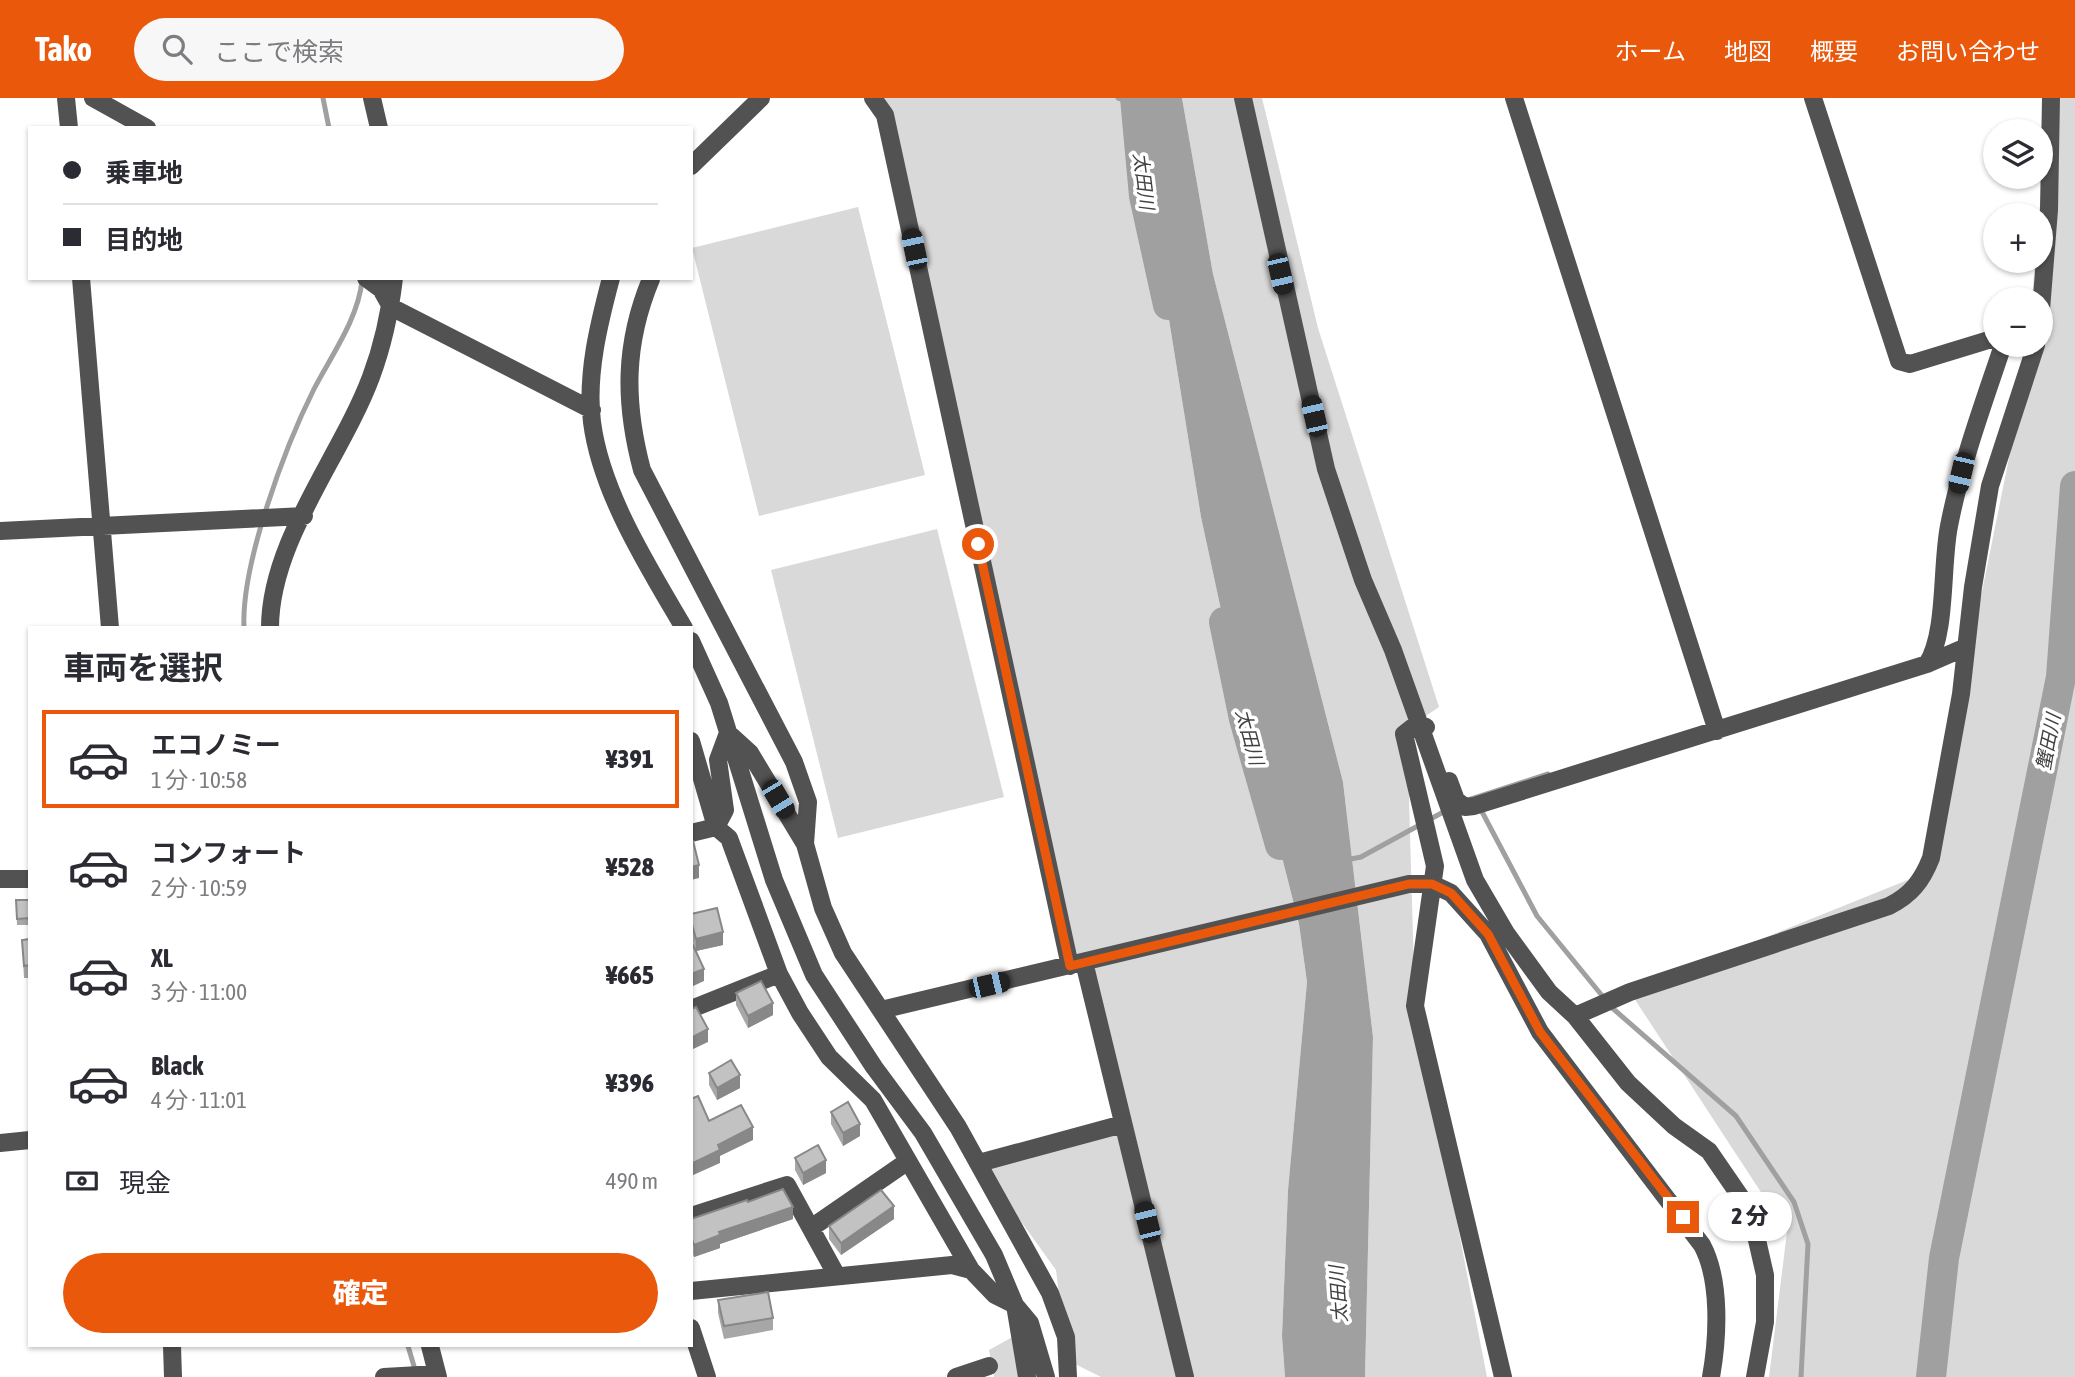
<!DOCTYPE html>
<html lang="ja">
<meta charset="utf-8">
<style>
body{margin:0;font-family:"Asap Condensed","Noto Sans JP",sans-serif;background:#f7f7f7;color:#2b2b33;height:100vh;display:flex;flex-direction:column;font-size:26px;white-space:nowrap}
*{box-sizing:border-box;margin:0}
p{font-size:23px;color:#7c7c81}
.icon{flex:none;width:38px;height:38px;fill:none;stroke:currentColor;stroke-width:2;stroke-linecap:round;stroke-linejoin:round}
.map{position:relative;flex:1;overflow:hidden}
.panel{position:absolute;left:28px;top:528px;width:665px;height:721px;display:flex;flex-direction:column;background:#fff;border-radius:0px;box-shadow:0 2px 5px #0004}
.panel>*{flex:none}
.banner{position:absolute;left:28px;top:28px;width:665px;height:154px;border-radius:0px;box-shadow:0 2px 5px #0004;display:grid;align-content:center;height:154px;padding:0 35px;background:#fff}
.controls{position:absolute;left:1983px;top:21px;display:grid;gap:14px}
.controls a{display:grid;place-items:center;width:70px;height:70px;border-radius:50%;background:#fff;box-shadow:0 2px 5px #0004;font-size:35px}
.end{position:absolute;width:32px;height:32px;margin:-16px;border:9px solid #ea580c;background:#fff;box-shadow:0 0 0 4px #fff}
.from{border-radius:50%}
.bubble{position:absolute;height:49px;border-radius:24px;background:#fff;box-shadow:0 2px 5px #0004;font-size:23px;font-weight:800;line-height:49px;text-align:center}
.car{position:absolute;width:21px;height:42px;margin:-21px -10px;border-radius:9px;box-shadow:0 0 5px 2px #0007;background:linear-gradient(#222 24%,#8ab4d8 0 40%,#222 0 76%,#8ab4d8 0 86%,#222 0)}
.banner b{display:flex;align-items:center;gap:24px;height:66px;font-size:26px}
.banner b+b{border-top:2px solid #e1e1e2}
.banner i{width:18px;height:18px;background:#2b2b33}
ul{padding:0;list-style:none}
li{display:flex;align-items:center;gap:21px;height:98px;margin:0 14px 10px;padding:0 21px;border:4px solid transparent;border-radius:0px}
li div{flex:1}
li b{display:block;font-size:26px}
li em{font-style:normal;font-weight:800}
li.current{border-color:#ea580c}
li>.icon{width:63px;height:63px;stroke-width:1.5}
h2{padding:0 35px;font-size:32px;line-height:84px}
.pay{display:flex;align-items:center;gap:18px;height:77px;padding:0 35px;font-size:26px}
.pay p{margin-inline-start:auto}
.cta{display:flex;gap:14px;margin-top:auto;padding:14px 35px}
.cta a{flex:1;height:80px;border-radius:42px;background:#ea580c;color:#fff;font-size:28px;font-weight:800;line-height:80px;text-align:center}
header{display:flex;align-items:center;gap:42px;box-sizing:border-box;height:98px;padding:0 35px;background:#ea580c;color:#fff}
header strong{font-size:33px}
nav{display:flex;gap:38px;margin-inline-start:auto;font-size:24px}
.search{width:490px;height:63px;background:#f7f7f7;display:flex;align-items:center;gap:18px;box-sizing:border-box;padding:0 24px;border-radius:38px;color:#7c7c81;font-size:26px}
.map>svg:first-child{display:block}
.green{fill:#d9d9d9}
.water{fill:#a0a0a0}
.lines{fill:none;stroke-linecap:round;stroke-linejoin:round}
.stream{stroke:#a0a0a0;stroke-width:5}
.river{stroke:#a0a0a0;stroke-width:30}
.minor{stroke:#525252;stroke-width:18}
.wall{fill:#a7a7a7}
.shaded-wall{fill:#888}
.building{fill:#c2c2c2;stroke:#888;stroke-width:2}
.route{stroke:#ea580c;stroke-width:9}
.labels{text-anchor:middle;stroke-width:7;stroke-linejoin:round;paint-order:stroke}
.water-label{font-size:19px;font-style:italic;fill:#414141;stroke:#fff}
</style>
<header>
<strong>Tako</strong>
<div class="search"><svg class="icon" aria-label="search" viewBox="0 0 24 24"><circle cx="10" cy="10" r="6"/><path d="M15 15l6 6"/></svg>ここで検索</div>
<nav><a>ホーム</a><a>地図</a><a>概要</a><a>お問い合わせ</a></nav>
</header>
<div class="map">
<svg width="2075" height="1279" viewBox="0 0 2075 1279">
<rect width="100%" height="100%" fill="#fff"/>
<path class="green" d="M868 0H1133L1201 419 1232 563 1299 826 1307 884 1288 1092 1282 1238 1285 1279H1101L1067 1262 1056 1172 979 1065 1120 1027 1024 660 878 4Z
M1182 0H1262L1318 230 1439 609 1407 631 1415 908 1487 1279H1365L1373 939 1343 684 1213 176Z
M2050 0H2075V1279H1769L1787 1134 1630 894 1925 775 2025 281 2040 247V201H2032L2035 163H2040L2039 117Z
M858 109 925 377 759 418 692 150Z
M937 431 1004 699 838 740 771 472Z
M1020 1235 1027 1279H994L989 1252Z"/>
<path class="water" d="M1133 0H1182L1213 176 1343 684 1373 939 1365 1279H1285L1282 1238 1288 1092 1307 884 1299 826 1232 563 1201 419Z"/>
<g class="lines">
<path class="stream" d="M323 0 329 30
M1118 0 1137 6
M244 530C241 466 285 349 314 291 331 258 358 221 362 183
M1465 703 1548 676
M1480 710 1537 818 1604 900
M1346 762 1361 759 1447 712
M1610 908 1736 1018 1794 1104 1808 1146 1801 1279
M408 1248 416 1275"/>
<path class="river" d="M1135 0 1144 98 1168 207
M1224 524 1244 621 1280 747
M1931 1279 1944 1160 2061 579 2075 388"/>
<path class="minor" d="M66 0 69 30
M93 0 147 30
M372 0 379 30
M873 0 885 17 1070 868
M1243 0 1326 371 1363 482 1393 552 1475 782 1506 835 1549 894 1575 918 1628 985 1674 1028 1709 1053 1742 1101 1757 1142 1765 1177V1224L1755 1279
M1514 0 1717 633
M1813 0 1899 263 1910 266 1995 240
M691 68 761 0
M81 180 110 530
M366 180 381 191 391 209 592 312
M611 180C599 225 586 277 592 324 601 395 649 470 684 530
M651 181C624 246 624 304 642 372L794 664 808 704 805 746
M2040 224 2049 112 2051 0
M0 433 304 418
M270 530C270 443 341 359 371 279 383 247 390 214 394 180
M691 543 719 605 774 782 814 877 874 969 923 1035 994 1157 1015 1207 1027 1279
M1927 566C1947 535 1941 468 1949 428 1961 366 1983 307 2003 247
M1426 629 1418 625 1404 636 1435 768 1415 908 1503 1279
M691 643 716 729 729 740 779 876 800 915 829 959 873 1002 971 1172
M1449 683 1456 702 1465 709 1474 708 1927 566 1966 549
M691 735 716 729 725 712 718 662 728 635 750 655 805 746 823 810 843 855 958 1029 1050 1195 1066 1239 1068 1279
M0 781H30
M1084 864 1185 1279
M691 911 779 876
M881 912 1409 786H1432L1451 795 1488 836 1540 934 1702 1147C1721 1182 1718 1240 1711 1279
M1575 918 1630 894 1889 808C1911 797 1922 783 1931 760L1961 596 1973 489 1990 388 2036 247
M0 1045 30 1042
M979 1065 1123 1026
M691 1118 787 1087 837 1178
M811 1130 908 1063
M691 1193 952 1167 971 1172 995 1197 1015 1207 1030 1225 1046 1279
M691 1230 707 1279
M172 1248 173 1279
M430 1248 438 1279
M384 1279 437 1276
M956 1279 989 1268"/>
</g>
<path class="wall" d="M16 802H30V827H17Z
M691 816 723 847 696 853 704 883 691 836Z
M30 841V880H24L22 842Z
M736 895 773 917 748 930 736 907Z
M709 975 740 990 717 1002 709 987Z
M831 1014 860 1038 843 1048 831 1026Z
M795 1060 826 1075 803 1087 795 1072Z
M748 1104 793 1121 720 1146V1150L694 1159 691 1152V1121Z
M894 1121 841 1157 829 1141V1128Z
M718 1202 773 1220V1232L724 1241 718 1215Z"/>
<path class="shaded-wall" d="M699 767V780L691 782V769Z
M723 834V847L696 853V841Z
M704 871V883L691 889V876Z
M773 905V917L748 930V918Z
M708 931V944L691 952V940Z
M740 977V990L717 1002V990Z
M860 1026V1038L843 1048V1035Z
M753 1029V1042L720 1058V1065L691 1078V1066L718 1047Z
M826 1062V1075L803 1087V1075Z
M894 1108V1121L841 1157V1145Z
M793 1109V1121L720 1146V1150L694 1159V1147L719 1134Z"/>
<path class="building" d="M691 743H693L699 767 691 769Z
M16 802H30V820L17 821Z
M717 810 723 834 696 841 691 823V816Z
M30 841V867L24 868 22 842Z
M691 845H692L704 871 691 876Z
M761 883 773 905 748 918 736 895Z
M696 909 708 931 691 940V912Z
M731 962 740 977 717 990 709 975Z
M698 998 709 1023 741 1007 753 1029 718 1047 720 1052 691 1066V1001Z
M848 1004 860 1026 843 1035 831 1014Z
M818 1047 826 1062 803 1075 795 1060Z
M783 1091 793 1109 719 1134 720 1137 694 1147 691 1139V1121L747 1102 748 1104Z
M881 1092 894 1108 841 1145 829 1128Z
M768 1194 773 1220 724 1228 718 1202Z"/>
<g class="lines">
<path class="route" d="M978 446 1070 868 1409 786H1432L1451 795 1488 836 1540 934 1683 1119"/>
</g>
<g class="labels">
<g class="water-label">
<text transform="translate(1144 83) rotate(83)" y="7">太田川</text>
<text transform="translate(1250 639) rotate(75)" y="7">太田川</text>
<text transform="translate(2048 644) rotate(-79)" y="7">蟹田川</text>
<text transform="translate(1338 1196) rotate(-94)" y="7">太田川</text>
</g>
</g>
</svg>
<div class="controls">
<a><svg class="icon" aria-label="layers" viewBox="0 0 24 24"><path d="M12 4l9 5-9 5-9-5zM3 14l9 5 9-5"/></svg></a>
<a>+</a>
<a>−</a>
</div>
<i class="end from" style="left:978px;top:446px"></i>
<i class="end" style="left:1683px;top:1119px"></i>
<div class="bubble" style="left:1708px;top:1094px;width:84px">2 分</div>
<i class="car" style="left:914px;top:151px;rotate:348deg"></i>
<i class="car" style="left:1280px;top:176px;rotate:167deg"></i>
<i class="car" style="left:1314px;top:318px;rotate:347deg"></i>
<i class="car" style="left:1961px;top:375px;rotate:193deg"></i>
<i class="car" style="left:778px;top:701px;rotate:149deg"></i>
<i class="car" style="left:989px;top:887px;rotate:77deg"></i>
<i class="car" style="left:1147px;top:1124px;rotate:346deg"></i>
<div class="banner">
<b><i class="from"></i>乗車地</b>
<b><i></i>目的地</b>
</div>
<section class="panel">
<h2>車両を選択</h2>
<ul>
<li class="current"><svg class="icon" aria-label="car" viewBox="0 0 24 24"><path d="M5 17H2v-5l4-1 3-4h7l3 4 3 1v5h-3M9 17h6M6 11h13"/><circle cx="7" cy="17" r="2"/><circle cx="17" cy="17" r="2"/></svg><div><b>エコノミー</b><p>1 分 · 10:58</p></div><em>¥391</em></li>
<li><svg class="icon" aria-label="car" viewBox="0 0 24 24"><path d="M5 17H2v-5l4-1 3-4h7l3 4 3 1v5h-3M9 17h6M6 11h13"/><circle cx="7" cy="17" r="2"/><circle cx="17" cy="17" r="2"/></svg><div><b>コンフォート</b><p>2 分 · 10:59</p></div><em>¥528</em></li>
<li><svg class="icon" aria-label="car" viewBox="0 0 24 24"><path d="M5 17H2v-5l4-1 3-4h7l3 4 3 1v5h-3M9 17h6M6 11h13"/><circle cx="7" cy="17" r="2"/><circle cx="17" cy="17" r="2"/></svg><div><b>XL</b><p>3 分 · 11:00</p></div><em>¥665</em></li>
<li><svg class="icon" aria-label="car" viewBox="0 0 24 24"><path d="M5 17H2v-5l4-1 3-4h7l3 4 3 1v5h-3M9 17h6M6 11h13"/><circle cx="7" cy="17" r="2"/><circle cx="17" cy="17" r="2"/></svg><div><b>Black</b><p>4 分 · 11:01</p></div><em>¥396</em></li>
</ul>
<div class="pay"><svg class="icon" aria-label="cash" viewBox="0 0 24 24"><path d="M3 7h18v10H3z"/><circle cx="12" cy="12" r="2"/></svg>現金<p>490 m</p></div>
<div class="cta"><a>確定</a></div>
</section>
</div>
